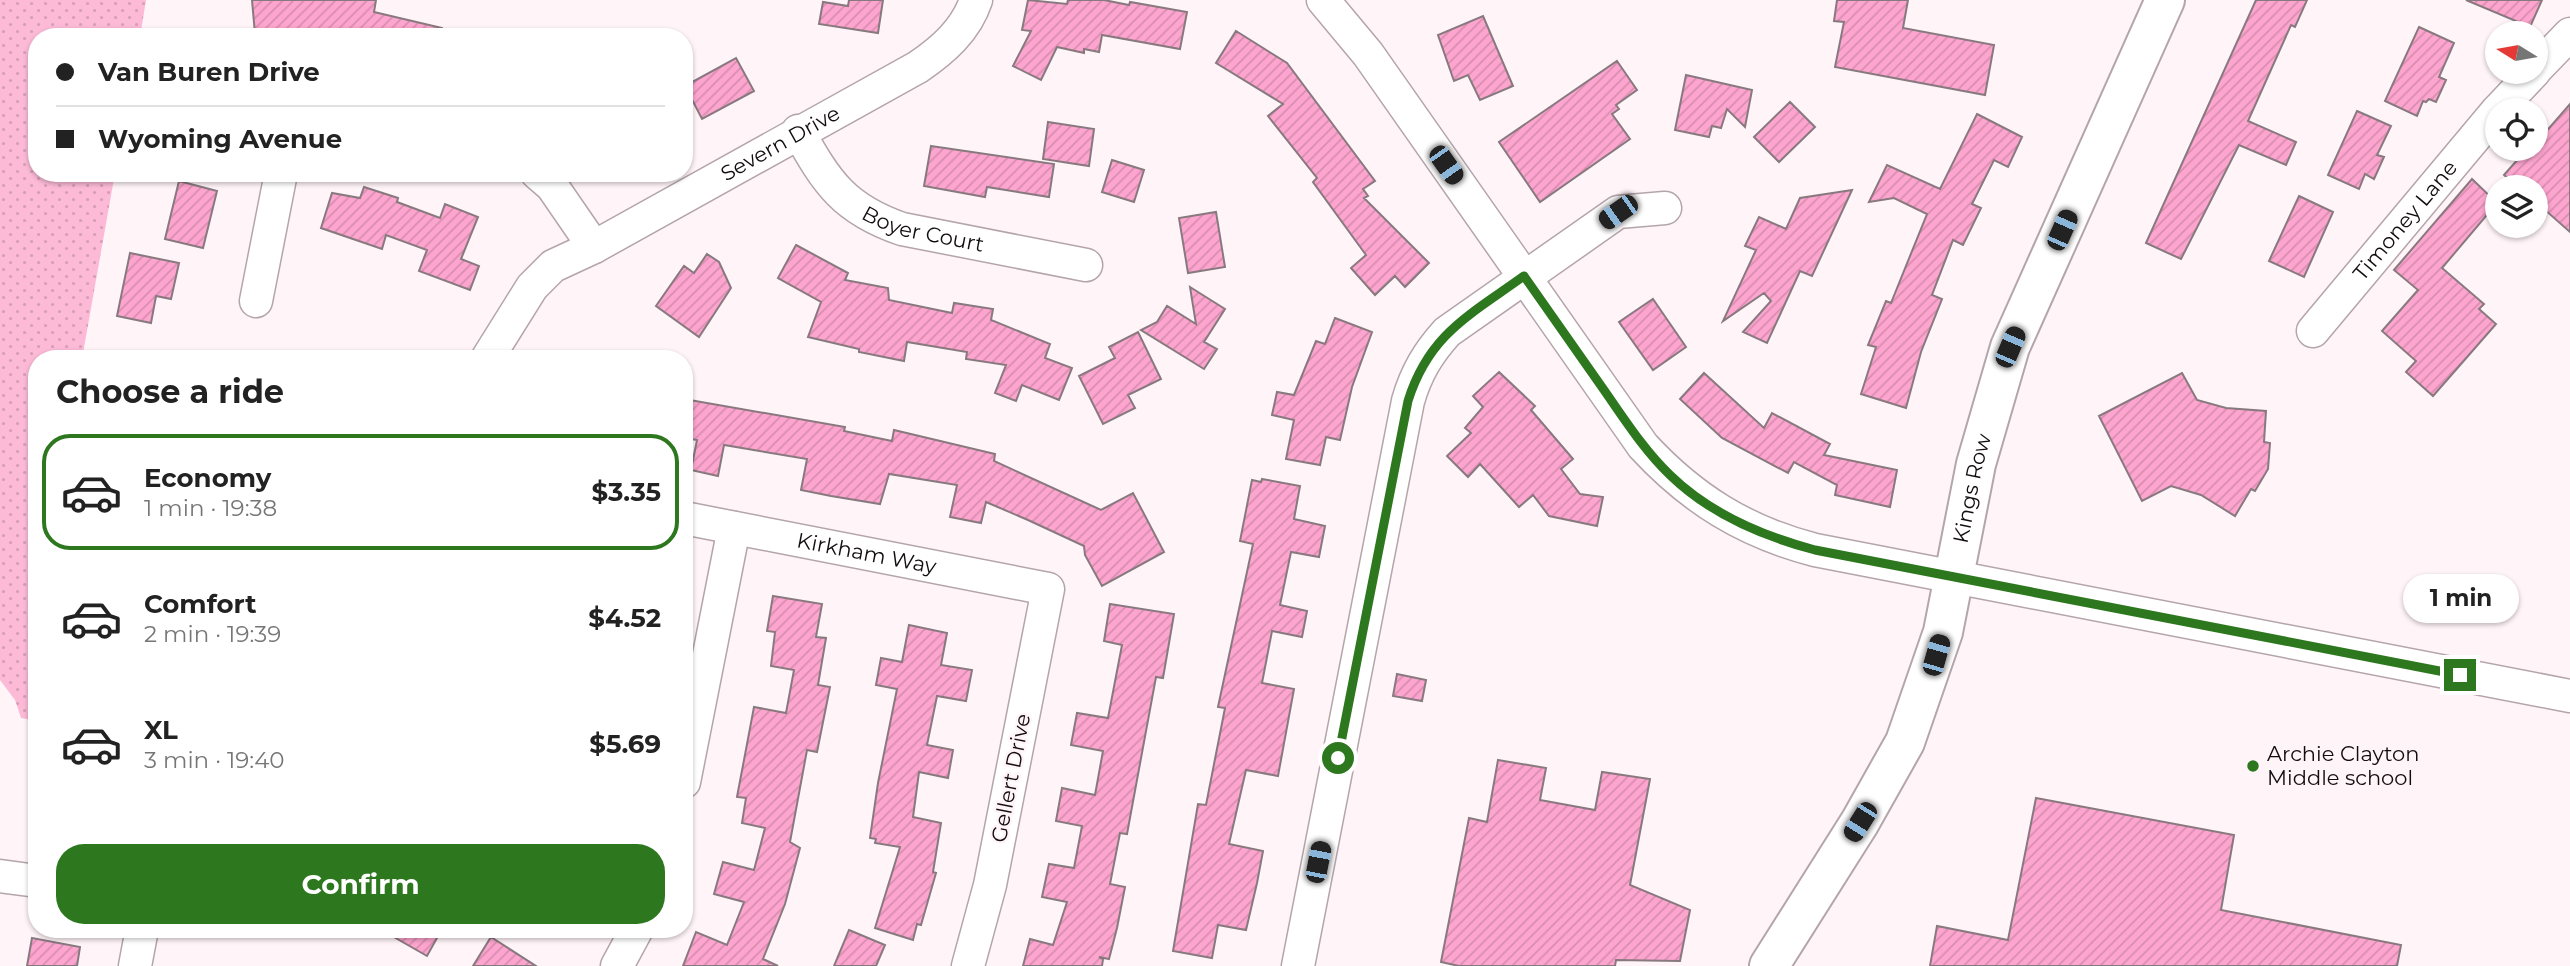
<!DOCTYPE html>
<meta charset="utf-8">
<style>
body{margin:0;font-family:Montserrat,sans-serif;background:#f6f6f6;color:#222;height:100vh;display:flex;flex-direction:column;font-size:26px;white-space:nowrap}
*{box-sizing:border-box;margin:0}
p{font-size:23px;color:#767676}
.icon{flex:none;width:38px;height:38px;fill:none;stroke:currentColor;stroke-width:2;stroke-linecap:round;stroke-linejoin:round}
.map{position:relative;flex:1;overflow:hidden}
.panel{position:absolute;left:28px;top:350px;width:665px;height:588px;display:flex;flex-direction:column;background:#fff;border-radius:28px;box-shadow:0 2px 5px #0004}
.panel>*{flex:none}
.top-card{position:absolute;left:28px;top:28px;width:665px;height:154px;border-radius:28px;box-shadow:0 2px 5px #0004;display:grid;align-content:center;height:154px;padding:0 28px;background:#fff}
.needle{width:46px;rotate:281deg}
.fabs{position:absolute;left:2485px;top:21px;display:grid;gap:14px}
.fabs a{display:grid;place-items:center;width:63px;height:63px;border-radius:50%;background:#fff;box-shadow:0 2px 5px #0004;font-size:35px}
.end{position:absolute;width:32px;height:32px;margin:-16px;border:9px solid #2d781e;background:#fff;box-shadow:0 0 0 4px #fff}
.from{border-radius:50%}
.bubble{position:absolute;height:49px;border-radius:24px;background:#fff;box-shadow:0 2px 5px #0004;font-size:23px;font-weight:700;line-height:49px;text-align:center}
.car{position:absolute;width:21px;height:42px;margin:-21px -10px;border-radius:9px;box-shadow:0 0 5px 2px #0007;background:linear-gradient(#222 24%,#8ab4d8 0 40%,#222 0 76%,#8ab4d8 0 86%,#222 0)}
.top-card b{display:flex;align-items:center;gap:24px;height:66px;font-size:26px}
.top-card b+b{border-top:2px solid #e0e0e0}
.top-card i{width:18px;height:18px;background:#222}
ul{padding:0;list-style:none}
li{display:flex;align-items:center;gap:21px;height:116px;margin:0 14px 10px;padding:0 14px;border:4px solid transparent;border-radius:28px}
li div{flex:1}
li b{display:block;font-size:26px}
li em{font-style:normal;font-weight:700}
li.selected{border-color:#2d781e}
li>.icon{width:63px;height:63px;stroke-width:1.5}
h2{padding:0 28px;font-size:32px;line-height:84px}
.primary-button{display:flex;gap:14px;margin-top:auto;padding:14px 28px}
.primary-button a{flex:1;height:80px;border-radius:28px;background:#2d781e;color:#fff;font-size:28px;font-weight:700;line-height:80px;text-align:center}
.map>svg:first-child{display:block}
.grass{fill:url(#grass-dots)}
.building{fill:url(#building-hatch);stroke:#88797f;stroke-width:2}
.lines{fill:none;stroke-linecap:round;stroke-linejoin:round}
.minor-casing{stroke:#b4a5ab;stroke-width:35}
.major-casing{stroke:#b4a5ab;stroke-width:42}
.minor{stroke:#fff;stroke-width:32}
.major{stroke:#fff;stroke-width:38}
.route{stroke:#2d781e;stroke-width:9}
.poi-dot{fill:#2d781e;stroke:#fff4f8;stroke-width:2.5}
.labels{text-anchor:middle;stroke-width:5;stroke-linejoin:round;paint-order:stroke}
.street-label{font-size:21px;fill:#120d0f;stroke:#fff4f8}
.poi-label{font-size:21px;fill:#120d0f;stroke:#fff4f8;text-anchor:start}
</style>
<div class="map">
<svg width="2570" height="966" viewBox="0 0 2570 966">
<defs>
<pattern id="grass-dots" width="8" height="8" patternUnits="userSpaceOnUse" patternTransform="scale(1.75)"><rect width="8" height="8" fill="#fcbad7"/><path d="M2 2h.1M6 6h.1" fill="none" stroke="#d79fb7" stroke-width="1.8" stroke-linecap="round"/></pattern>
<pattern id="building-hatch" width="6" height="6" patternUnits="userSpaceOnUse" patternTransform="scale(1.75)"><rect width="6" height="6" fill="#fda5ce"/><path d="M-1 1l2-2M0 6l6-6M5 7l2-2" fill="none" stroke="#d88db0"/></pattern>
</defs>
<rect width="100%" height="100%" fill="#fff4f8"/>
<path class="grass" d="M0 0H146L140 37H37V173H115L82 359H37V721L21 718 15 700 0 680Z"/>
<path class="building" d="M252 0H376L374 12 442 28 441 37H333L335 29 255 34Z
M849 0H883L878 33 819 24 823 2 848 6Z
M1028 0 1067 4 1068 0H1104L1129 5 1130 2 1187 12 1180 49 1102 35 1099 52 1084 49V53L1057 47 1041 80 1013 66 1031 31 1022 30Z
M1837 0H1908L1903 28 1994 45 1985 95 1835 67 1844 22 1834 21Z
M2256 0H2307L2295 27 2291 25 2248 121 2296 142 2286 165 2239 145 2181 259 2146 243Z
M2466 0H2542L2530 27Z
M1483 16 1513 86 1480 100 1468 75 1454 81 1438 35Z
M2419 27 2454 43 2439 77 2446 80 2436 102 2429 99 2426 102 2423 101 2417 116 2385 101Z
M1236 31 1287 63 1375 181 1363 189 1368 196 1364 198 1429 263 1405 287 1395 276 1375 295 1351 268 1366 255 1313 182 1317 178 1268 116 1283 104 1216 63Z
M736 58 754 91 702 119 685 86Z
M1617 61 1637 90 1616 105 1619 109 1612 114 1630 139 1540 202 1499 142Z
M1686 75 1752 90 1745 127 1727 109 1721 128 1712 126 1709 137 1675 130Z
M1790 102 1815 127 1779 162 1754 137Z
M2570 104V232L2536 202V187H2518L2504 175 2527 149H2536V143Z
M2357 111 2391 126 2377 155 2384 157 2374 179 2365 174 2359 189 2328 175Z
M1977 114 2022 137 2008 167 1994 160 1972 204 1981 208 1963 245 1953 240 1932 295 1942 299 1921 352 1906 408 1861 394 1876 347 1868 345 1886 301 1891 303 1927 214 1894 198 1869 202 1887 165 1940 189Z
M1048 122 1094 129 1089 166 1043 159Z
M931 146 1054 164 1049 197 987 187 985 197 924 186Z
M1112 160 1144 170 1134 202 1102 192Z
M2472 179 2497 203 2442 268 2484 304 2479 309 2496 324 2433 396 2406 372 2416 361 2382 331 2418 290 2394 270Z
M179 181 217 191 203 248 165 239Z
M364 187 398 198 397 202 440 218 445 204 478 217 461 259 479 266 470 290 419 271 427 250 386 235 382 249 321 228 332 193 360 198Z
M1852 190 1812 276 1800 271 1767 343 1743 332 1771 301 1764 293 1723 321 1756 250 1745 246 1759 217 1786 229 1800 198Z
M2299 196 2333 212 2304 277 2269 261Z
M1216 212 1225 267 1188 273 1179 218Z
M796 245 848 273 845 280 888 288 889 300 952 313 954 303 993 309 991 320 1050 344 1045 358 1072 368 1059 400 1022 385 1016 401 995 393 1006 365 966 359 967 352 907 342 904 361 859 352V349L808 337 821 302 778 278Z
M130 253 179 263 171 299 156 296 151 323 117 316Z
M707 254 719 262 731 288 699 337 656 306 684 266 694 273Z
M1190 287 1225 309 1204 342 1217 349 1204 369 1141 330 1157 322 1167 306 1196 324Z
M1653 299 1686 347 1653 370 1619 322Z
M1335 318 1372 332 1352 387 1340 440 1326 437 1320 465 1286 459 1294 420 1272 415 1277 392 1294 395 1316 341 1325 344Z
M1138 332 1161 379 1128 395 1135 408 1103 424 1079 376 1115 358 1109 347Z
M1499 372 1535 406 1531 410 1573 459 1561 469 1580 494 1603 497 1597 526 1549 516 1533 495 1519 507 1480 464 1468 477 1447 456 1471 433 1465 428 1483 407 1473 396Z
M1704 373 1764 428 1772 413 1830 444 1824 455 1897 470 1890 507 1835 495 1837 485 1794 462 1788 473 1722 438 1680 399Z
M2182 373 2197 400 2226 408 2266 411 2264 442 2270 443 2268 469 2255 491 2251 489 2235 516 2201 495 2171 486 2142 501 2099 416Z
M684 399 845 427 844 431 892 441 894 430 995 454 994 461 1101 510 1133 493 1164 552 1102 586 1085 555 1084 546 1028 520 986 502 981 523 950 517 957 485 889 474 880 504 831 496 801 490 807 459 724 445 718 476 691 470 697 440 684 438Z
M1262 479 1300 486 1294 519 1325 526 1319 557 1291 552 1280 605 1307 611 1302 637 1272 631 1262 683 1294 689 1278 776 1246 770 1229 844 1263 851 1257 883 1246 930 1218 925 1212 958 1173 951 1198 804 1206 805 1225 708 1218 707 1253 544 1240 541 1252 480 1261 482Z
M773 596 822 604 816 637 826 638 818 685 830 687 817 752 807 750 790 842 800 848 785 904 763 959 778 966H683L696 932 727 945 744 902 714 894 723 862 754 870 765 828 742 823 746 798 737 797 754 707 786 713 794 670 771 666 775 632 767 631Z
M1110 604 1174 614 1163 678 1156 677 1127 834 1120 833 1110 884 1125 887 1117 928 1109 959 1099 957 1103 959 1102 966H1023L1030 939 1053 945 1067 902 1042 897 1049 864 1074 868 1082 826 1056 821 1062 788 1095 795 1103 751 1071 745 1077 713 1108 718 1122 645 1104 641Z
M909 625 947 633 941 665 972 670 966 701 937 696 927 745 953 750 948 778 919 772 913 817 941 823 933 872 936 873 921 925 917 924 913 940 875 928 900 847 875 843 876 839 870 838 878 783 897 689 876 685 881 658 902 662Z
M1397 674 1426 680 1422 701 1393 696Z
M1498 760 1546 768 1540 800 1595 810 1602 772 1650 779 1630 885 1690 910 1680 961 1616 960 1615 966H1459L1441 962 1469 818 1487 822Z
M2036 798 2234 835 2221 910 2401 945 2397 966H1930L1937 926 2008 940Z
M380 929H442L427 956Z
M849 930 885 945 876 966H834Z
M491 937 536 966H473Z
M32 938 80 947 77 966H27Z"/>
<g class="lines">
<g class="minor-casing">
<g id="minor">
<path d="M1323 0 1368 54 1643 446C1692 499 1745 532 1815 550L2570 696"/>
<path d="M2536 69 2570 34"/>
<path d="M2498 110 2534 72"/>
<path id="s1" d="M798 131C827 183 844 209 902 229L1086 265"/>
<path d="M537 173 552 186 594 247"/>
<path d="M256 301 281 173"/>
<path id="s2" d="M2313 331 2497 111"/>
<path id="s3" d="M487 359 532 287 553 266 594 247 918 67C943 50 966 30 976 0"/>
<path id="s4" d="M684 518 1048 589 990 885 968 966"/>
<path d="M684 782 734 528"/>
<path d="M0 876 37 881"/>
<path d="M135 966 142 929"/>
<path d="M617 966 637 929"/>
<path d="M1298 966 1408 401C1416 373 1428 353 1447 332L1618 212 1665 208"/>
</g>
</g>
<g class="major-casing">
<g id="major">
<path id="s5" d="M1769 966 1860 822 1905 742 1943 632 1976 464 2010 347 2165 0"/>
</g>
</g>
<use href="#minor" class="minor"/>
<use href="#major" class="major"/>
</g>
<g class="lines">
<path class="route" d="M1338 758 1408 401C1429 334 1470 315 1524 276 1551 314 1577 352 1604 390 1625 420 1644 450 1670 475 1710 514 1762 536 1815 550L2460 675"/>
</g>
<circle class="poi-dot" cx="2253" cy="766" r="7"/>
<g class="labels">
<g class="street-label">
<text dy="7" stroke="none"><textPath href="#s3" startOffset="373">Severn Drive</textPath></text>
<text dy="7" stroke="none"><textPath href="#s2" startOffset="144">Timoney Lane</textPath></text>
<text dy="7" stroke="none"><textPath href="#s1" startOffset="168">Boyer Court</textPath></text>
<text dy="7" stroke="none"><textPath href="#s5" startOffset="525">Kings Row</textPath></text>
<text dy="7" stroke="none"><textPath href="#s4" startOffset="186">Kirkham Way</textPath></text>
<text transform="translate(1011 778) rotate(-79)" y="7">Gellert Drive</text>
</g>
<g class="poi-label">
<text x="2267" y="761">Archie Clayton<tspan x="2267" dy="24">Middle school</tspan></text>
</g>
</g>
</svg>
<div class="fabs">
<a><svg class="needle" viewBox="-14 -14 28 28"><path d="M0-13l5 13h-10z" fill="#e53935"/><path d="M0 13l5-13h-10z" fill="#767676"/></svg></a>
<a><svg class="icon" aria-label="locate" viewBox="0 0 24 24"><circle cx="12" cy="12" r="6"/><path d="M12 2v4M12 18v4M2 12h4M18 12h4"/></svg></a>
<a><svg class="icon" aria-label="layers" viewBox="0 0 24 24"><path d="M12 4l9 5-9 5-9-5zM3 14l9 5 9-5"/></svg></a>
</div>
<i class="end from" style="left:1338px;top:758px"></i>
<i class="end" style="left:2460px;top:675px"></i>
<div class="bubble" style="left:2403px;top:574px;width:116px">1 min</div>
<i class="car" style="left:1446px;top:165px;rotate:145deg"></i>
<i class="car" style="left:1618px;top:212px;rotate:235deg"></i>
<i class="car" style="left:2062px;top:230px;rotate:24deg"></i>
<i class="car" style="left:2010px;top:347px;rotate:23deg"></i>
<i class="car" style="left:1936px;top:655px;rotate:16deg"></i>
<i class="car" style="left:1860px;top:822px;rotate:212deg"></i>
<i class="car" style="left:1318px;top:862px;rotate:11deg"></i>
<div class="top-card">
<b><i class="from"></i>Van Buren Drive</b>
<b><i></i>Wyoming Avenue</b>
</div>
<section class="panel">
<h2>Choose a ride</h2>
<ul>
<li class="selected"><svg class="icon" aria-label="car" viewBox="0 0 24 24"><path d="M5 17H2v-5l4-1 3-4h7l3 4 3 1v5h-3M9 17h6M6 11h13"/><circle cx="7" cy="17" r="2"/><circle cx="17" cy="17" r="2"/></svg><div><b>Economy</b><p>1 min · 19:38</p></div><em>$3.35</em></li>
<li><svg class="icon" aria-label="car" viewBox="0 0 24 24"><path d="M5 17H2v-5l4-1 3-4h7l3 4 3 1v5h-3M9 17h6M6 11h13"/><circle cx="7" cy="17" r="2"/><circle cx="17" cy="17" r="2"/></svg><div><b>Comfort</b><p>2 min · 19:39</p></div><em>$4.52</em></li>
<li><svg class="icon" aria-label="car" viewBox="0 0 24 24"><path d="M5 17H2v-5l4-1 3-4h7l3 4 3 1v5h-3M9 17h6M6 11h13"/><circle cx="7" cy="17" r="2"/><circle cx="17" cy="17" r="2"/></svg><div><b>XL</b><p>3 min · 19:40</p></div><em>$5.69</em></li>
</ul>
<div class="primary-button"><a>Confirm</a></div>
</section>
</div>
